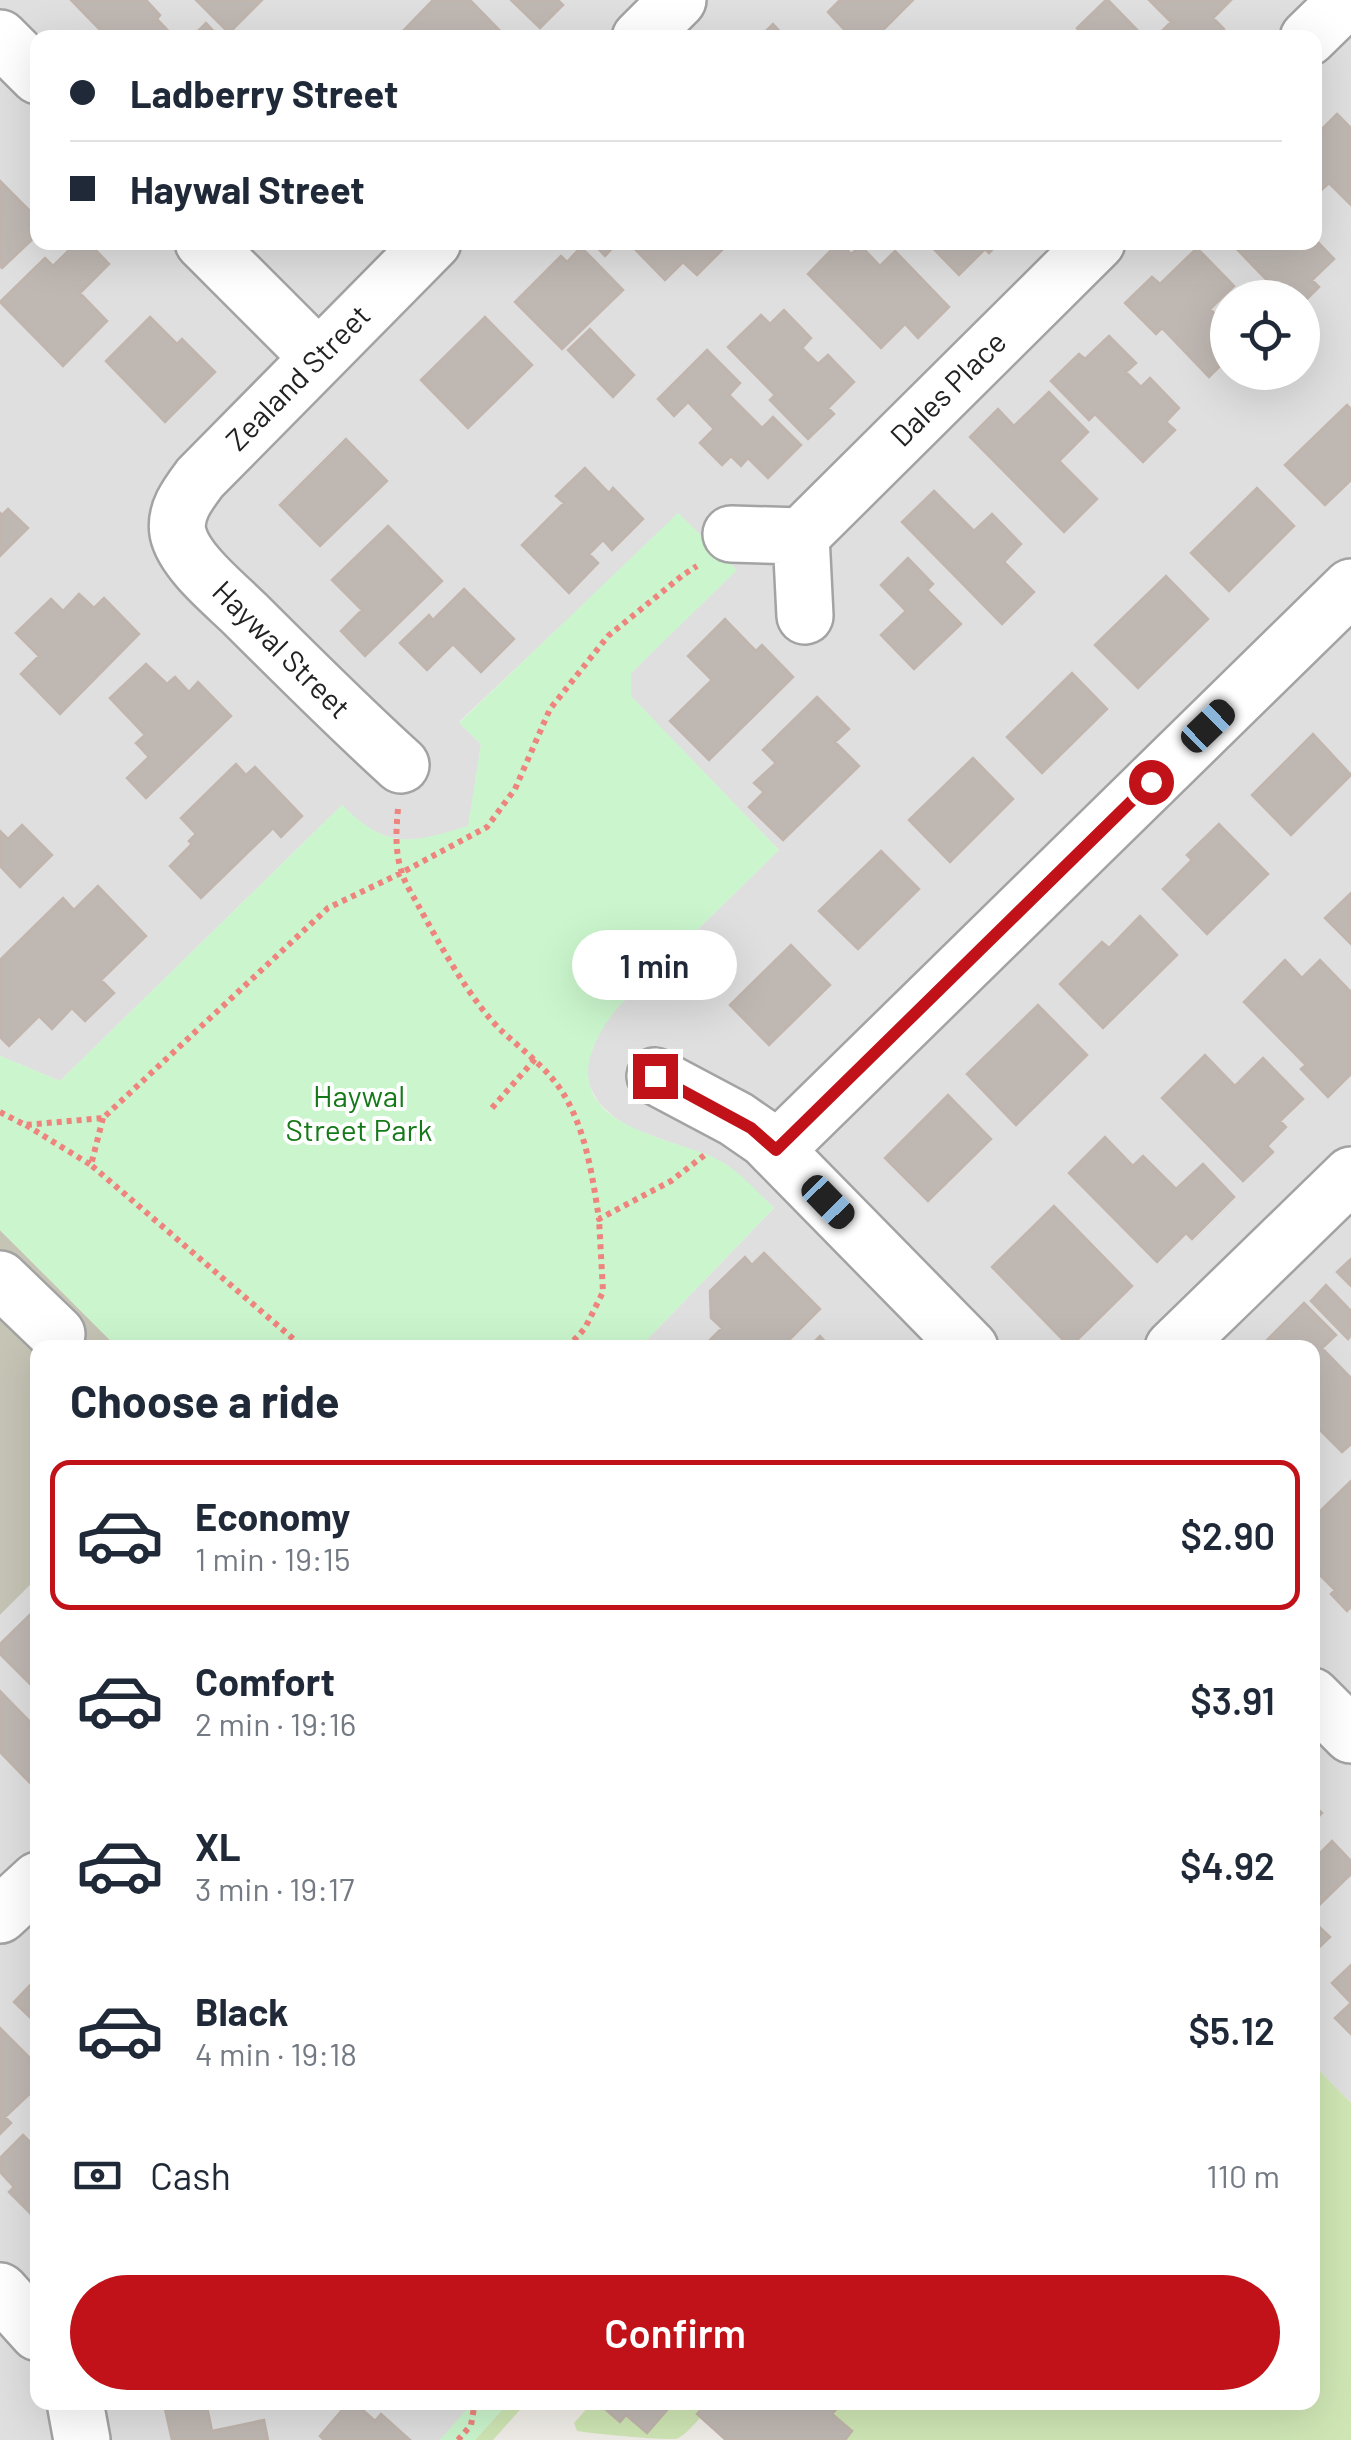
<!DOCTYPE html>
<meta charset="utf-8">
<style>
body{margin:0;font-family:Barlow,sans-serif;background:#f2f2f3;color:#1f2937;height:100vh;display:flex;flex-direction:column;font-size:38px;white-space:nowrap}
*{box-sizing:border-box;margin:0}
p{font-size:32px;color:#747a83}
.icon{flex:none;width:55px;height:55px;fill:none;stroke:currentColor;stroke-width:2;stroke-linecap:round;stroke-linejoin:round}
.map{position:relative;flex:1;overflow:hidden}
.sheet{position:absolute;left:30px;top:1340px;width:1290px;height:1070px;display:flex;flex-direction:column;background:#fff;border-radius:20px;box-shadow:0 10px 40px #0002}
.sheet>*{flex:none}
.hud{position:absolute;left:30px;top:30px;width:1292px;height:220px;border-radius:20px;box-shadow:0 10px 40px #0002;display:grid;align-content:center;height:220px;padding:0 40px;background:#fff}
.fabs{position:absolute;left:1210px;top:280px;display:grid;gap:20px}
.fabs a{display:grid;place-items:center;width:110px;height:110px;border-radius:50%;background:#fff;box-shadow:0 10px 40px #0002;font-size:50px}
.end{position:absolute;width:45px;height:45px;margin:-22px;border:12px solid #c1121a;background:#fff;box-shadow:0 0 0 5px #fff}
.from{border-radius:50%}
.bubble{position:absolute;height:70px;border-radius:35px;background:#fff;box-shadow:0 10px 40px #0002;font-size:32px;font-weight:600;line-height:70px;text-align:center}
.car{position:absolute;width:30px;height:60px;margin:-30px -15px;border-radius:12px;box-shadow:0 0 8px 2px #0007;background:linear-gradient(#222 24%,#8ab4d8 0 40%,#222 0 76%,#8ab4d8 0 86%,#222 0)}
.hud b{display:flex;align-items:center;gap:35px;height:95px;font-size:38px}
.hud b+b{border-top:2px solid #e0e1e3}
.hud i{width:25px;height:25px;background:#1f2937}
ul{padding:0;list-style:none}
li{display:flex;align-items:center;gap:30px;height:150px;margin:0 20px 15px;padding:0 20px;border:5px solid transparent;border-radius:20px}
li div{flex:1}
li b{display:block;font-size:38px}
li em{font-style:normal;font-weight:600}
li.selected{border-color:#c1121a}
li>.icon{width:90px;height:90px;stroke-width:1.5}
h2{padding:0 40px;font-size:45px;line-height:120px}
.pay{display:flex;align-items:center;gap:25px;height:110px;padding:0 40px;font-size:38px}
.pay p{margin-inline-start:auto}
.primary-button{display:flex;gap:20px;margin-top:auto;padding:20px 40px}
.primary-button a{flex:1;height:115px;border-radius:60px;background:#c1121a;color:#fff;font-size:40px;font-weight:600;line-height:115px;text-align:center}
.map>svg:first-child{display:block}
.residential{fill:#dfdfdf;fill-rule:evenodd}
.construction{fill:#c5c4b5}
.grass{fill:#cfe6b4}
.park{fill:#cbf6cd}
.building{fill:#beb7b2;stroke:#c1b5ad;stroke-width:2.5}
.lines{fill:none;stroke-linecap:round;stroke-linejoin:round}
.minor-casing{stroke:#a3a3a3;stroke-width:60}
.path{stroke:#ef837d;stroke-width:6;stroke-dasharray:5 5;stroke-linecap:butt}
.minor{stroke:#fff;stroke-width:55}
.route{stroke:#c1121a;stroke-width:12}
.labels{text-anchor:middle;stroke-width:8;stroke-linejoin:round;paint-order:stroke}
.street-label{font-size:30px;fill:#222;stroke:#fff}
.park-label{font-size:30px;fill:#167919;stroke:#fff}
</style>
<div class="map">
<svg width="1351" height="2440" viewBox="0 0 1351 2440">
<rect width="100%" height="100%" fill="#f1eee9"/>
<path class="residential" d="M0 0H1351V2103L1313 2064 1312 1348 640 1347 774 1208 732 1169 718 1160 634 1129 615 1118 599 1103 589 1085 587 1064 601 1027 619 1006 779 850 631 697V673L736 570 679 514 459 722 481 744 469 826 427 839 406 840 383 836 360 823 342 805 60 1081 0 1056ZM38 38H1315V242H38ZM1228 298H1302V372H1228Z
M37 1578 38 2402 473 2403 440 2440H0V1615Z"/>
<path class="construction" d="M0 1230 117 1347 38 1348 37 1578 0 1615Z"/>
<path class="grass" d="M1313 2064 1351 2103V2440H845L852 2431 832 2414 843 2402 847 2403 853 2408 859 2402H1312Z
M508 2403H526L493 2440H475Z
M592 2403H597L619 2422 626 2415 647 2433 674 2403H708L698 2414 701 2417C694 2424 685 2436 676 2439 660 2440 596 2434 577 2431L574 2423Z"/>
<path class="park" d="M678 513 737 570 631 673V696L779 850 619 1006C580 1053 570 1101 636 1129 661 1141 690 1147 715 1158 738 1169 756 1191 774 1208L640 1347H117L0 1230V1056L60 1081 342 805C388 851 411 843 468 826L481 744 459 723Z
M473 2402 508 2403 475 2440H440Z"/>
<path class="building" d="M71 0H146L160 15 157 19 175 38H108Z
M196 0H262L229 33Z
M433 0H470L507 38H403L400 34Z
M511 0H558L563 5 540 28Z
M840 0H913L875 38H852L828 12Z
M1106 0H1108L1145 38H1086L1077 28Z
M1149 0H1231L1213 18 1224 29 1216 38H1171L1163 30 1171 22Z
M206 23 220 38 192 37Z
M773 24 786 38H759Z
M1337 114 1351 128V205L1329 183 1318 193 1315 190V130L1318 133Z
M0 181 38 219V234L2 268 0 266Z
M1315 239 1334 259 1312 280 1319 287 1302 304V298H1284L1230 242H1315Z
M77 242H88L109 264 80 293 107 321 63 366 0 302 45 258 53 266Z
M592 242H618L605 256Z
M628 242H720L725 247 697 275 683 262 665 280Z
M839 242 851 254 861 246 880 266 895 251 949 307 918 338 905 324 881 348 808 274Z
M927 242H1000L989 253 985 249 959 275Z
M581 247 623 290 562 349 515 302 561 256 567 262Z
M1197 248 1234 286 1210 309 1228 327V358L1209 377 1162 328 1156 334 1125 303 1152 277 1160 284Z
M784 310 811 338 802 348 818 364 828 355 854 382 828 408 834 414 808 439 770 400 775 395 728 347 761 315 770 324Z
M150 317 177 344 182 339 215 372 165 422 106 361Z
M485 317 532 365 468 428 421 380Z
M590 329 634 375 613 397 568 350Z
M1109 336 1136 363 1126 372 1141 387 1150 378 1179 408 1166 422 1175 430 1143 462 1095 414 1089 420 1051 381 1079 354 1085 359Z
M707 350 740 383 729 395 762 428 773 417 801 445 768 478 748 458 741 466 731 456 722 465 700 443 714 429 688 402 674 416 658 399Z
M1049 392 1088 432 1059 461 1097 499 1064 532 970 437 998 409 1014 426Z
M1347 405 1351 409V480L1325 505 1285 465Z
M346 439 387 481 320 546 280 505Z
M585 468 609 493 613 488 643 519 612 550 603 540 589 554 598 563 569 593 522 545 564 503 556 496Z
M1257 488 1294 526 1229 591 1191 553Z
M934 491 974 531 992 514 1021 544 1004 562 1034 592 1002 624 902 522Z
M8 509 28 528 0 556V513L2 515Z
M388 526 442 581 365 656 341 631 362 610 332 580Z
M908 558 933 584 927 590 961 624 914 669 881 635 906 611 881 585Z
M1166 576 1208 619 1138 688 1095 645Z
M464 589 514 639 481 672 453 644 427 670 400 643 429 615 433 620Z
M79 594 94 608 104 598 139 634 60 714 21 674 39 656 16 633 51 599 63 611Z
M725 619 756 651 762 645 793 677 709 760 670 721 712 680 688 656Z
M146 664 167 684 175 677 189 692 198 682 231 716 146 798 127 778 149 757 136 743 145 735 110 698Z
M1072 673 1107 709 1042 773 1007 737Z
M817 697 849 729 835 742 859 766 783 840 749 807 764 792 754 783 776 763 763 750Z
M1313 734 1351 775 1291 835 1252 795Z
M973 758 1013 799 950 862 909 820Z
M236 764 246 775 255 767 302 816 281 837 273 828 201 898 170 866 192 844 189 841 196 834 181 818Z
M1219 824 1268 874 1207 934 1163 889 1192 860 1187 855Z
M22 825 52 855 20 887 0 866V831L8 839Z
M881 851 919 889 858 949 819 911Z
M98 886 146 936 101 980 114 993 85 1021 72 1008 52 1029 39 1016 9 1046 0 1037V960L63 898 74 910Z
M1351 893V944L1325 918Z
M1140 916 1177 955 1103 1028 1060 984 1102 942 1109 948Z
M791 945 830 985 769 1045 730 1005Z
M1285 960 1302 978 1320 960 1351 992V1074L1328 1097 1301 1069 1306 1065 1244 1002Z
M1038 1005 1087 1055 1016 1125 967 1074Z
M1205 1055 1235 1086 1263 1058 1303 1099 1280 1121 1286 1127 1267 1146 1273 1152 1243 1181 1162 1098Z
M948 1095 991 1139 928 1201 885 1158Z
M1105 1137 1133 1166 1143 1156 1176 1189 1203 1164 1234 1197 1192 1239 1186 1233 1157 1262 1069 1173Z
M1054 1206 1132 1286 1070 1347 992 1267Z
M764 1253 820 1309 781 1348H702L722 1328 711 1318 710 1291 745 1257 752 1265Z
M1351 1259V1286L1337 1272Z
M1326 1285 1351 1311V1335L1348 1339 1311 1301Z
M1304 1303 1336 1335 1322 1348 1351 1378V1444L1342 1452 1312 1422V1348H1259Z
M820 1336 831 1348H808Z
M1351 1481V1607L1347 1611 1331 1594 1335 1590 1316 1571 1312 1574V1519Z
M38 1607V1692L0 1654V1644Z
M0 1691 38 1730V1785L35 1788 0 1752Z
M1312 1804 1322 1813 1312 1823Z
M1332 1841 1351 1861V1874L1312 1912V1861Z
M1312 1920 1330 1937 1312 1954Z
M1351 1965V2003L1332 1983Z
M36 1979 38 1981V2025L14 2002Z
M1351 2003V2034L1335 2018Z
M0 2028 38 2066V2086L5 2117 11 2123 0 2134Z
M23 2135 38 2150V2221L9 2192 14 2187 0 2172V2158Z
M195 2402H206L212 2431 264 2420 268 2440H172L165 2409Z
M349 2402H354L375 2421 381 2414 410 2440H324L320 2436Z
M597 2402H674L647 2433 626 2415 620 2422Z
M708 2402H843L832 2414 852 2431 845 2440H726L697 2414Z"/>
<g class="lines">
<g class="minor-casing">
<g id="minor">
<path d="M0 38 38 76"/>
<path d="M640 38 678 0"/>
<path d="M1308 38 1347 0"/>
<path d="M203 242 318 357"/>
<path d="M731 534 801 536 805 616"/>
<path id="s1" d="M801 536 1097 242"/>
<path id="s2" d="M401 765C348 717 297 666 246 615 226 595 184 562 178 533 174 512 188 494 200 478L433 242"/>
<path d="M655 1076 736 1119 765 1139 970 1348"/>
<path d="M776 1150 1351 587"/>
<path d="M0 1279 57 1334"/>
<path d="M1173 1348 1351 1175"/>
<path d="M1312 1696 1351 1735"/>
<path d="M0 1915 38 1880"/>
<path d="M0 2291 38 2333"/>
<path d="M75 2402 82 2440"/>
</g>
</g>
<path class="path" d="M398 809C396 830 395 850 401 870 404 882 412 894 418 905 439 943 472 1004 504 1033 527 1054 552 1072 567 1100 587 1136 593 1180 599 1219L671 1181 706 1154
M492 1108 535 1059
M0 1112 25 1125 103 1118 328 908 401 873 487 827 515 789 550 709 608 636 683 575 697 566
M103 1118 91 1165 304 1348
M26 1125 91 1165
M567 1348 585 1328 603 1292 599 1219
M458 2440 471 2425 475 2402"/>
<use href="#minor" class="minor"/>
</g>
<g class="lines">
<path class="route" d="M655 1076 751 1128 776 1150 1151 782"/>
</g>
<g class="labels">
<g class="street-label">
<text dy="10" stroke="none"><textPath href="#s2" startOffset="525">Zealand Street</textPath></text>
<text dy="10" stroke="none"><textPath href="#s1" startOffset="208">Dales Place</textPath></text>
<text transform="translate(281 650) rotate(45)" y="10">Haywal Street</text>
</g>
<g class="park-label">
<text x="359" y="1107">Haywal<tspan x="359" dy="34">Street Park</tspan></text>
</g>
</g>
</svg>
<div class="fabs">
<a><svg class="icon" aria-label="locate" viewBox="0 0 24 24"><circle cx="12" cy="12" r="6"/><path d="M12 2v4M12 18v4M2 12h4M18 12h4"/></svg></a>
</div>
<i class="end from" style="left:1151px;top:782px"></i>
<i class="end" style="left:655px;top:1076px"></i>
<div class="bubble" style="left:572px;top:930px;width:165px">1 min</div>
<i class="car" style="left:1208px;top:726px;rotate:46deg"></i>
<i class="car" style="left:828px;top:1202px;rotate:136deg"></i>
<div class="hud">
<b><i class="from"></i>Ladberry Street</b>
<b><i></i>Haywal Street</b>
</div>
<section class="sheet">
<h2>Choose a ride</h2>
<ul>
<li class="selected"><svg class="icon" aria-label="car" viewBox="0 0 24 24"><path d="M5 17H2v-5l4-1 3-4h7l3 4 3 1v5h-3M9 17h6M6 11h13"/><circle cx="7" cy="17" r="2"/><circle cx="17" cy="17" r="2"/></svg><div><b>Economy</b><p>1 min · 19:15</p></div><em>$2.90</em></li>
<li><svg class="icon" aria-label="car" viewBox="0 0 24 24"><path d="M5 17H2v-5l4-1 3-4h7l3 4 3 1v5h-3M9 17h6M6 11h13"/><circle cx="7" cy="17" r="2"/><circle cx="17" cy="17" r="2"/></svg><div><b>Comfort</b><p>2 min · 19:16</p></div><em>$3.91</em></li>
<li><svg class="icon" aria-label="car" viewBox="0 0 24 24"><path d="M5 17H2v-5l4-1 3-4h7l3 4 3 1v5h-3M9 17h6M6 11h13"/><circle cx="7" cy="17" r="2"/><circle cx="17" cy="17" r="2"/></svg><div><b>XL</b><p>3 min · 19:17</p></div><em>$4.92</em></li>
<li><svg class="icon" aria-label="car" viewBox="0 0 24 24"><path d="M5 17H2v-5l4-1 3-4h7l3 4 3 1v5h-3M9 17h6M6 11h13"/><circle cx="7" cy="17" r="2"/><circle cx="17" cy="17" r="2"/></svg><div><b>Black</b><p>4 min · 19:18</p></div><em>$5.12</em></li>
</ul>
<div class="pay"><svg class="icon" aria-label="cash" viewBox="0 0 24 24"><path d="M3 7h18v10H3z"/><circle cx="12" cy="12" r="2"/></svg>Cash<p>110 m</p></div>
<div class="primary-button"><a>Confirm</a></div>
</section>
</div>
